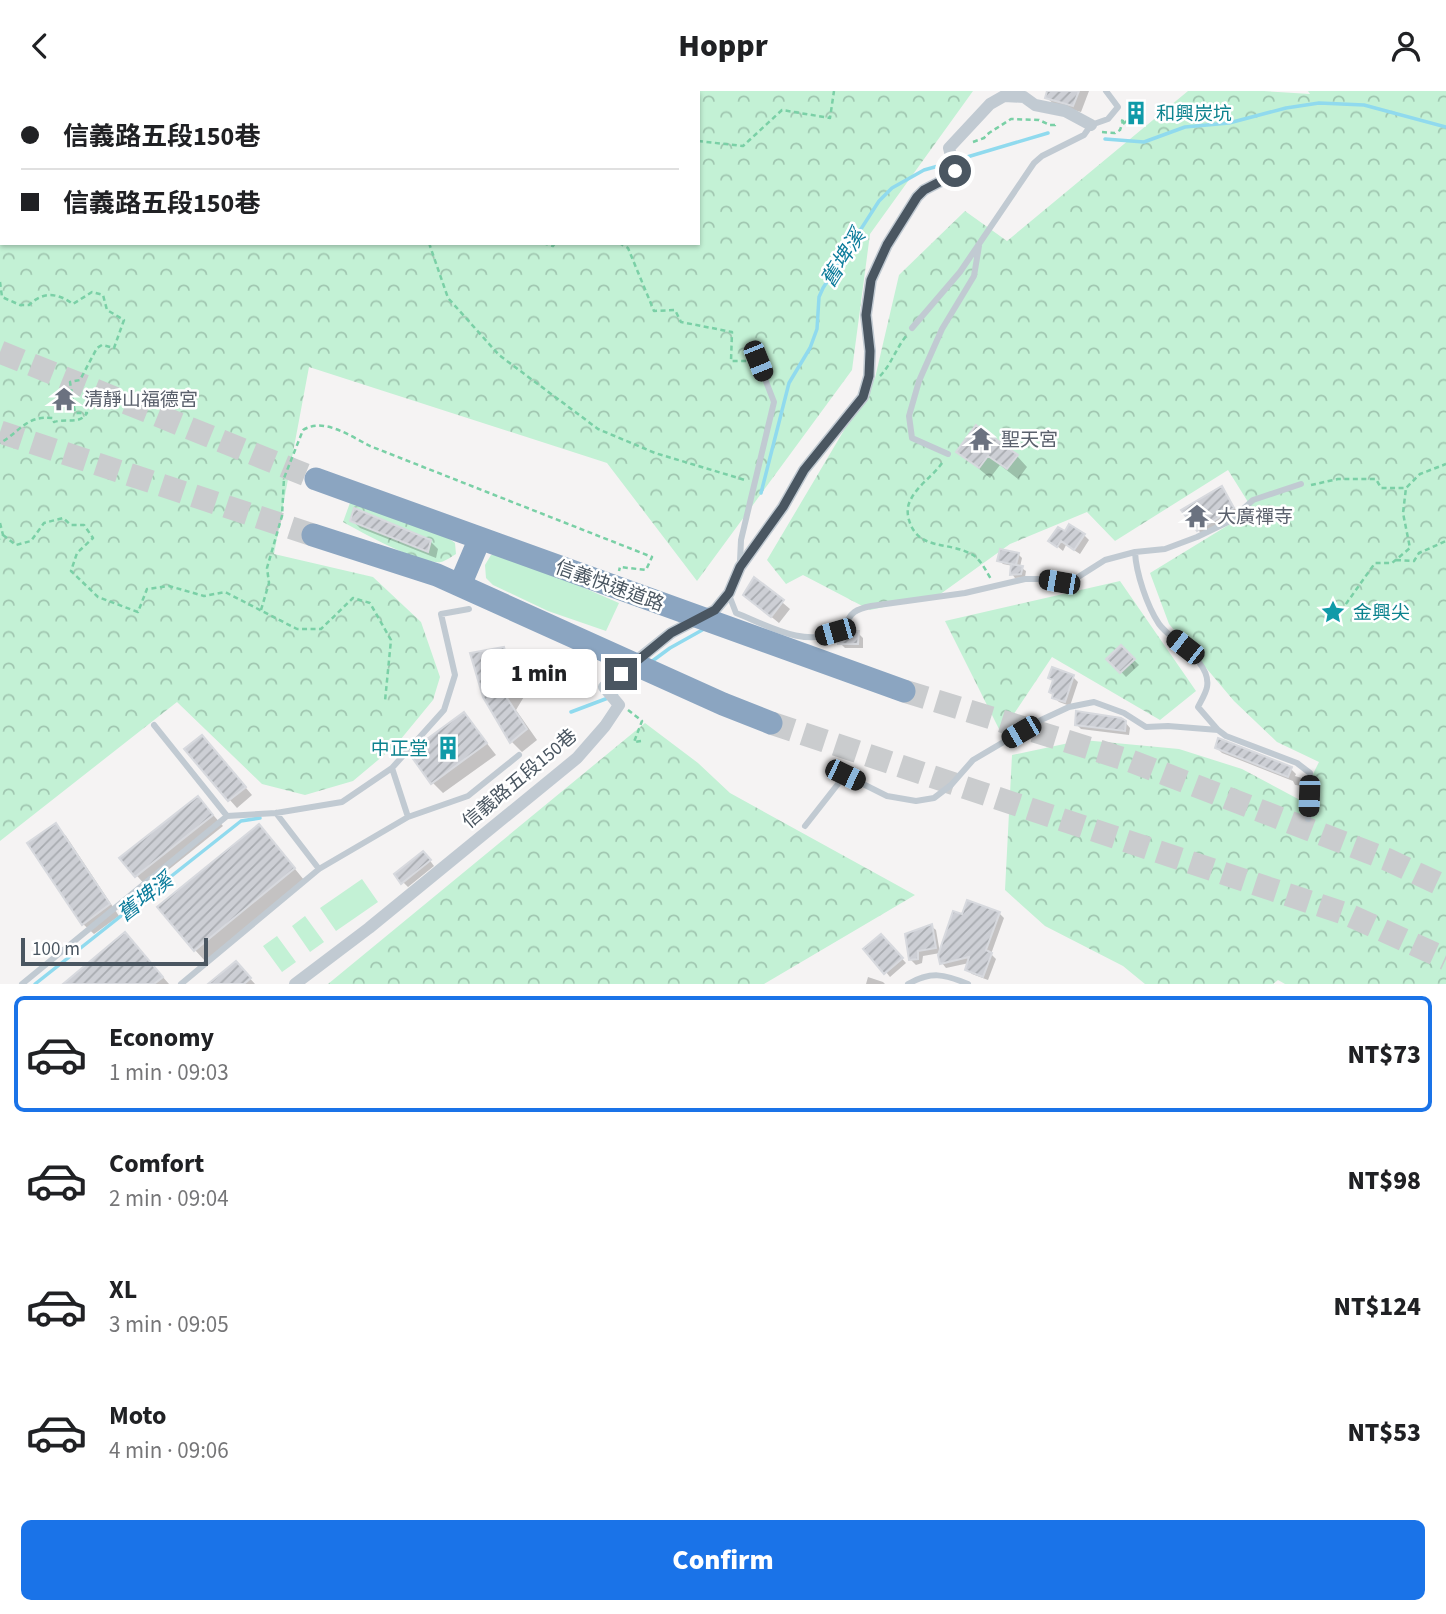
<!DOCTYPE html>
<meta charset="utf-8">
<style>
body{margin:0;font-family:"Source Sans 3","Noto Sans TC",sans-serif;background:#f2f2f2;color:#202124;height:100vh;display:flex;flex-direction:column;font-size:26px;white-space:nowrap}
*{box-sizing:border-box;margin:0}
p{font-size:23px;color:#757577}
.icon{flex:none;width:38px;height:38px;fill:none;stroke:currentColor;stroke-width:2;stroke-linecap:round;stroke-linejoin:round}
.map{position:relative;height:893px;overflow:hidden}
.sheet{display:flex;flex-direction:column;background:#fff;flex:1}
.sheet>*{flex:none}
.banner{position:absolute;left:0px;top:0px;width:700px;height:154px;box-shadow:0 2px 5px #0004;display:grid;align-content:center;height:154px;padding:0 21px;background:#fff}
.scale{position:absolute;left:21px;bottom:18px;width:187px;box-sizing:border-box;padding-left:7px;border:4px solid #4a5661;border-top:0;font-size:19px;line-height:24px;white-space:nowrap;color:#4a5661;-webkit-text-stroke:5px #fff;paint-order:stroke}
.end{position:absolute;width:32px;height:32px;margin:-16px;border:9px solid #4a5661;background:#fff;box-shadow:0 0 0 4px #fff}
.from{border-radius:50%}
.bubble{position:absolute;height:49px;border-radius:10px;background:#fff;box-shadow:0 2px 5px #0004;font-size:23px;font-weight:800;line-height:49px;text-align:center}
.car{position:absolute;width:21px;height:42px;margin:-21px -10px;border-radius:9px;box-shadow:0 0 5px 2px #0007;background:linear-gradient(#222 24%,#8ab4d8 0 40%,#222 0 76%,#8ab4d8 0 86%,#222 0)}
.banner b{display:flex;align-items:center;gap:24px;height:66px;font-size:26px}
.banner b+b{border-top:2px solid #e0e0e0}
.banner i{width:18px;height:18px;background:#202124}
ul{padding:12px 0 0;list-style:none}
li{display:flex;align-items:center;gap:21px;height:116px;margin:0 14px 10px;padding:0 7px;border:4px solid transparent;border-radius:10px}
li div{flex:1}
li b{display:block;font-size:26px}
li em{font-style:normal;font-weight:800}
li.on{border-color:#1a73e8}
li>.icon{width:63px;height:63px;stroke-width:1.5}
.cta{display:flex;gap:14px;margin-top:auto;padding:14px 21px}
.cta a{flex:1;height:80px;border-radius:10px;background:#1a73e8;color:#fff;font-size:28px;font-weight:800;line-height:80px;text-align:center}
header{display:flex;justify-content:space-between;align-items:center;height:91px;padding:0 21px;background:#fff;font-size:32px;font-weight:800}
.map>svg:first-child{display:block}
.grass{fill:#c3f1d5}
.forest{fill:url(#forest-crowns);fill-rule:evenodd}
.shadow{fill:#0003}
.lines{fill:none;stroke-linecap:round;stroke-linejoin:round}
.stream{stroke:#90daee;stroke-width:3.5}
.building{fill:url(#building-hatch);stroke:#d7d9de;stroke-width:2}
.highway-tunnel{stroke:#caccce;stroke-width:23;stroke-dasharray:23 11;stroke-linecap:butt}
.path{stroke:#7ad0a6;stroke-width:2.5;stroke-dasharray:5 3.5;stroke-linecap:butt}
.lane{stroke:#c1cad2;stroke-width:6}
.street{stroke:#c1cad2;stroke-width:12}
.highway{stroke:#8ba5c1;stroke-width:23}
.route{stroke:#4a5661;stroke-width:9}
.labels{text-anchor:middle;stroke-width:5;stroke-linejoin:round;paint-order:stroke}
.culture-label{font-size:19px;fill:#0d838f;stroke:#fff;text-anchor:start}
.worship-label{font-size:19px;fill:#5b616d;stroke:#fff;text-anchor:start}
.street-label{font-size:19px;fill:#4a5661;stroke:#fff}
.water-label{font-size:21px;font-style:italic;fill:#0c7c9b;stroke:#fff}
</style>
<header><svg class="icon" aria-label="back" viewBox="0 0 24 24"><path d="M15 5l-7 7 7 7"/></svg>Hoppr<svg class="icon" aria-label="person" viewBox="0 0 24 24"><circle cx="12" cy="8" r="4"/><path d="M4 21q1-7 8-7t8 7"/></svg></header>
<div class="map">
<svg width="1446" height="893" viewBox="0 0 1446 893">
<defs>
<pattern id="forest-crowns" width="20" height="18" patternUnits="userSpaceOnUse" patternTransform="scale(1.75)"><rect width="20" height="18" fill="#c3f1d5"/><path d="M2 6a3 3 0 1 1 6 0M12 15a3 3 0 1 1 6 0" fill="none" stroke="#a0c6b0"/></pattern>
<pattern id="building-hatch" width="6" height="6" patternUnits="userSpaceOnUse" patternTransform="scale(1.75)"><rect width="6" height="6" fill="#cdcfd5"/><path d="M-1 1l2-2M0 6l6-6M5 7l2-2" fill="none" stroke="#a8abb0"/></pattern>
</defs>
<rect width="100%" height="100%" fill="#f5f3f3"/>
<path class="grass" d="M498 463 510 465 619 512 606 540 548 520 493 494 486 487 485 474 491 464Z
M362 788 378 811 336 840 320 817Z
M305 825 324 851 310 861 292 835Z
M277 845 296 871 282 881 263 855Z"/>
<path class="forest" d="M0 0H973L870 143 852 279 697 490 607 372 309 276 274 463 373 486 421 531 440 586 433 609 396 654 353 690 305 704 262 693 177 611 0 750ZM2 2H698V152H2Z
M1188 0H1264L1310 3 1308 0H1446V893H1285L1278 889 1273 893H1145L1123 875 1045 835 1005 799 1012 664 1083 649 1179 658 1242 678 1300 709 1319 671 1277 651 1234 610 1169 533 1150 482 1253 419 1228 379 1115 450 1087 421 1010 453 939 504 870 519 803 484 786 493 767 469 875 287 899 184 965 120 1007 150Z
M351 409 443 443 455 452 456 463C452 465 446 470 441 471 420 474 363 442 343 431Z
M1120 490 1196 600 1160 629 1052 566 1001 642 945 530Z
M645 632 698 672 730 702 915 804 764 893H328Z"/>
<path class="shadow" d="M1049 0H1089L1081 21 1055 14 1047 7Z
M959 361 1017 365 1027 376 1018 388 1000 374 990 387Z
M1222 398 1238 422 1203 444 1198 439Z
M352 429 430 450 438 458 436 467 360 437Z
M1065 442 1084 444 1089 449 1080 463 1066 454 1063 460 1051 450Z
M1018 463 1022 467 1020 476 1026 480 1025 486 1015 487 1012 483 1013 475 1003 473 999 469Z
M755 488 790 518 779 532 753 511Z
M858 542 863 547V557H845L840 552Z
M1121 556 1139 574 1126 586 1109 568Z
M504 558 514 569 525 604 516 619 537 649 522 661 512 651 484 605Z
M1050 586H1073L1078 591 1070 615 1059 611 1054 606V591Z
M464 623 496 664 443 702 433 692Z
M1125 631 1130 637 1129 644 1081 638 1077 634Z
M209 654 252 704 237 717 186 659Z
M1217 657 1291 678 1296 683 1295 685 1305 688 1304 695 1295 694 1293 690 1222 662Z
M198 707 223 735 147 796 122 768Z
M56 735 66 745 119 825 94 843 83 833Z
M269 746 304 789 205 870 195 859Z
M428 767 434 775 408 796 403 791Z
M999 822 1004 827 991 863 996 868 988 889 972 883 967 878 969 872 946 877 942 872 963 825Z
M931 835 936 839 940 862 923 865 922 872 916 874 911 869Z
M125 843 169 893H66Z
M886 850 906 872 890 886 886 881Z
M236 872 255 893H210Z
M868 886 883 891 885 893H866Z"/>
<g class="lines">
<path class="stream" d="M1105 48 1144 51 1185 36 1229 32 1286 17 1319 12 1364 14 1446 36
M957 69 1048 42
M761 402 789 292 810 257 817 238 819 206 823 197 879 110 892 97 924 79 949 72
M651 571 670 557 704 538
M615 604 637 583
M571 621 608 607
M35 893 241 730 260 727"/>
</g>
<path class="building" d="M1047 0H1079L1073 15 1045 7Z
M976 334 1018 364 1007 378 988 365 979 377 956 361Z
M1222 395 1234 417 1197 440 1181 419Z
M354 417 431 449 428 461 350 430Z
M1069 433 1085 443 1074 459 1061 450 1057 456 1048 450 1058 436 1065 440Z
M1000 458 1019 462 1016 474 1023 475 1021 483 1010 484 1011 473 1016 474 997 470Z
M754 486 784 509 771 526 743 504Z
M846 540H859L858 553H838V546Z
M1121 554 1135 568 1120 582 1106 568Z
M504 556 515 593 507 607 527 638 510 652 483 606 470 562Z
M1052 576 1074 584 1065 611 1052 607 1053 603 1049 601 1053 589 1048 587Z
M1076 620 1121 627 1126 630 1125 640 1075 634Z
M464 621 487 652 431 693 411 665 423 651Z
M202 644 246 696 228 710 184 658Z
M1218 647 1292 676 1288 686 1215 657Z
M198 705 213 724 135 786 119 767Z
M56 732 110 813 82 834 27 752Z
M259 733 295 777 194 860 157 816Z
M423 760 431 769 401 793 394 783Z
M967 809 1000 821 986 859 992 862 983 886 965 879 969 866 940 873 938 864 953 820 962 823Z
M932 833 936 857 918 860V868L909 869 905 843Z
M125 841 163 886 154 893H63Z
M881 843 903 867 884 883 863 858Z
M236 870 251 887 244 893H208Z"/>
<g class="lines">
<path class="highway-tunnel" d="M0 261 316 388
M0 341 313 444
M904 600 1131 670 1386 768 1446 796
M771 632 1349 824 1446 868"/>
<path class="path" d="M23 0 34 2
M167 0 169 2
M83 2 87 0
M1123 33 1133 25
M1102 41 1115 42 1120 39 1123 30 1118 28
M698 50 743 55 782 19 830 27 834 0
M973 51 984 47 989 42 1011 28 1039 29 1050 34H1055L1056 31
M429 152 448 207 499 264 598 338 655 362 745 389
M543 152 553 155 555 152
M619 152 628 157 654 220 675 219 681 231 732 241 731 270H750
M0 191 2 206 20 214H29C43 200 58 202 73 213L92 201 103 204 107 219 124 229 114 257 102 254 97 257 80 289 70 291 75 322H87C79 334 67 327 54 331L53 327C26 324 20 341 0 352
M880 285C891 274 896 257 907 244
M942 372C933 385 918 394 911 408 907 415 907 422 909 429 918 460 948 450 971 463 980 467 986 480 991 488
M1311 394 1338 388H1376L1381 397H1406L1420 383 1446 373
M0 432 3 444 0 448
M3 444 16 454 31 450 44 432 63 427 71 434H84L93 447 77 462 71 480 98 506 138 521 147 498 169 495 204 505 225 501 297 538H321L353 507 370 512 391 549 385 610
M1396 469 1414 470 1419 462 1446 450
M261 519 269 492 267 477 282 425 284 387 303 339C324 326 350 345 370 355L652 466 646 479 620 476 619 480
M1336 527 1375 472H1392L1410 457 1403 422 1406 397
M628 619 642 630 634 651 641 650"/>
<path class="lane" d="M912 237 960 181 1034 72 1042 65 1084 44 1091 34 1108 28 1118 16 1106 0
M948 363 912 347 909 325 919 290 942 238 974 185 979 155
M1135 461C1136 482 1147 515 1159 533 1170 549 1212 570 1207 596 1206 602 1201 610 1198 616L1218 639 1226 645 1297 672 1310 682 1308 728
M740 470 741 449 774 311 758 270
M729 504 736 522C765 533 806 558 837 540 854 529 843 521 871 515L965 502 1025 488H1041L1059 491 1075 488 1105 469 1135 461 1165 458 1197 446 1230 430 1253 409 1301 393
M154 634 227 725
M392 677 408 726
M276 722 319 778
M805 735 845 684 887 705 916 710 934 707 951 694 973 669 1041 629 1069 616 1094 611 1124 622 1146 636 1168 635 1218 639
M22 893 227 725 276 722 342 711 392 677 444 619 455 584 441 523 469 518
M181 893 319 778 408 726 468 705 519 664
M908 893C931 880 944 883 968 893"/>
<path class="street" d="M295 893 369 837 577 667 605 635 619 614 604 596 671 542 715 519 729 502 740 476 783 416 804 379 863 306 869 285 870 260 866 224 871 189 887 154 917 106 924 99 953 84 955 80 949 57 990 13 1004 5 1024 6 1035 14 1065 20 1091 34"/>
<path class="highway" d="M316 388 904 600
M313 444 437 484 723 613 771 632
M460 494 480 447"/>
</g>
<g class="lines">
<path class="route" d="M621 583 671 542 715 519 729 502 740 476 783 416 804 379 863 306 869 285 870 260 866 224 871 189 887 154 917 106 924 99 953 84 955 80"/>
</g>
<defs>
<g id="building-bare" transform="scale(1.89)"><path d="M-4-6H4V6H1V3H-1V6H-4ZM-2.5-4.3h1.7v1.8h-1.7ZM.8-4.3h1.7v1.8H.8ZM-2.5-1h1.7V.8h-1.7ZM.8-1h1.7V.8H.8Z" fill="#0f9aa8" stroke="#fff" stroke-width="2.5" paint-order="stroke"/></g>
<g id="temple-bare" transform="scale(1.89)"><path d="M0-6L5-2H3V0L6.5 2.5H4V6H1.5V3h-3V6H-4V2.5H-6.5L-3 0V-2H-5Z" fill="#6b7280" stroke="#fff" stroke-width="2.5" paint-order="stroke"/></g>
<g id="sight-bare" transform="scale(1.89)"><path d="M0-6L1.8-2.2L6-1.7L2.9 1.2L3.7 5.4L0 3.3L-3.7 5.4L-2.9 1.2L-6-1.7L-1.8-2.2Z" fill="#0f9aa8" stroke="#fff" stroke-width="2.5" paint-order="stroke"/></g>
</defs>
<g fill-rule="evenodd">
<use href="#building-bare" x="1136" y="22"/>
<use href="#temple-bare" x="64" y="308"/>
<use href="#temple-bare" x="981" y="348"/>
<use href="#temple-bare" x="1197" y="425"/>
<use href="#sight-bare" x="1333" y="521"/>
<use href="#building-bare" x="448" y="657"/>
</g>
<g class="labels">
<g class="culture-label">
<text x="1156" y="29">和興炭坑</text>
<text x="1353" y="528">金興尖</text>
<text x="428" y="664" text-anchor="end">中正堂</text>
</g>
<g class="worship-label">
<text x="84" y="315">清靜山福德宮</text>
<text x="1001" y="355">聖天宮</text>
<text x="1217" y="432">大廣禪寺</text>
</g>
<g class="street-label">
<text transform="translate(610 494) rotate(20)" y="7">信義快速道路</text>
<text transform="translate(519 687) rotate(-40)" y="7">信義路五段150巷</text>
</g>
<g class="water-label">
<text transform="translate(843 167) rotate(-58)" y="7">舊埤溪</text>
<text transform="translate(145 806) rotate(-38)" y="7">舊埤溪</text>
</g>
</g>
</svg>
<div class="scale">100 m</div>
<i class="end from" style="left:955px;top:80px"></i>
<i class="end" style="left:621px;top:583px"></i>
<div class="bubble" style="left:481px;top:558px;width:116px">1 min</div>
<i class="car" style="left:758px;top:270px;rotate:158deg"></i>
<i class="car" style="left:1059px;top:491px;rotate:280deg"></i>
<i class="car" style="left:835px;top:541px;rotate:254deg"></i>
<i class="car" style="left:1185px;top:556px;rotate:308deg"></i>
<i class="car" style="left:1021px;top:641px;rotate:240deg"></i>
<i class="car" style="left:845px;top:684px;rotate:116deg"></i>
<i class="car" style="left:1309px;top:705px;rotate:182deg"></i>
<div class="banner">
<b><i class="from"></i>信義路五段150巷</b>
<b><i></i>信義路五段150巷</b>
</div>
</div>
<section class="sheet">
<ul>
<li class="on"><svg class="icon" aria-label="car" viewBox="0 0 24 24"><path d="M5 17H2v-5l4-1 3-4h7l3 4 3 1v5h-3M9 17h6M6 11h13"/><circle cx="7" cy="17" r="2"/><circle cx="17" cy="17" r="2"/></svg><div><b>Economy</b><p>1 min · 09:03</p></div><em>NT$73</em></li>
<li><svg class="icon" aria-label="car" viewBox="0 0 24 24"><path d="M5 17H2v-5l4-1 3-4h7l3 4 3 1v5h-3M9 17h6M6 11h13"/><circle cx="7" cy="17" r="2"/><circle cx="17" cy="17" r="2"/></svg><div><b>Comfort</b><p>2 min · 09:04</p></div><em>NT$98</em></li>
<li><svg class="icon" aria-label="car" viewBox="0 0 24 24"><path d="M5 17H2v-5l4-1 3-4h7l3 4 3 1v5h-3M9 17h6M6 11h13"/><circle cx="7" cy="17" r="2"/><circle cx="17" cy="17" r="2"/></svg><div><b>XL</b><p>3 min · 09:05</p></div><em>NT$124</em></li>
<li><svg class="icon" aria-label="car" viewBox="0 0 24 24"><path d="M5 17H2v-5l4-1 3-4h7l3 4 3 1v5h-3M9 17h6M6 11h13"/><circle cx="7" cy="17" r="2"/><circle cx="17" cy="17" r="2"/></svg><div><b>Moto</b><p>4 min · 09:06</p></div><em>NT$53</em></li>
</ul>
<div class="cta"><a>Confirm</a></div>
</section>
